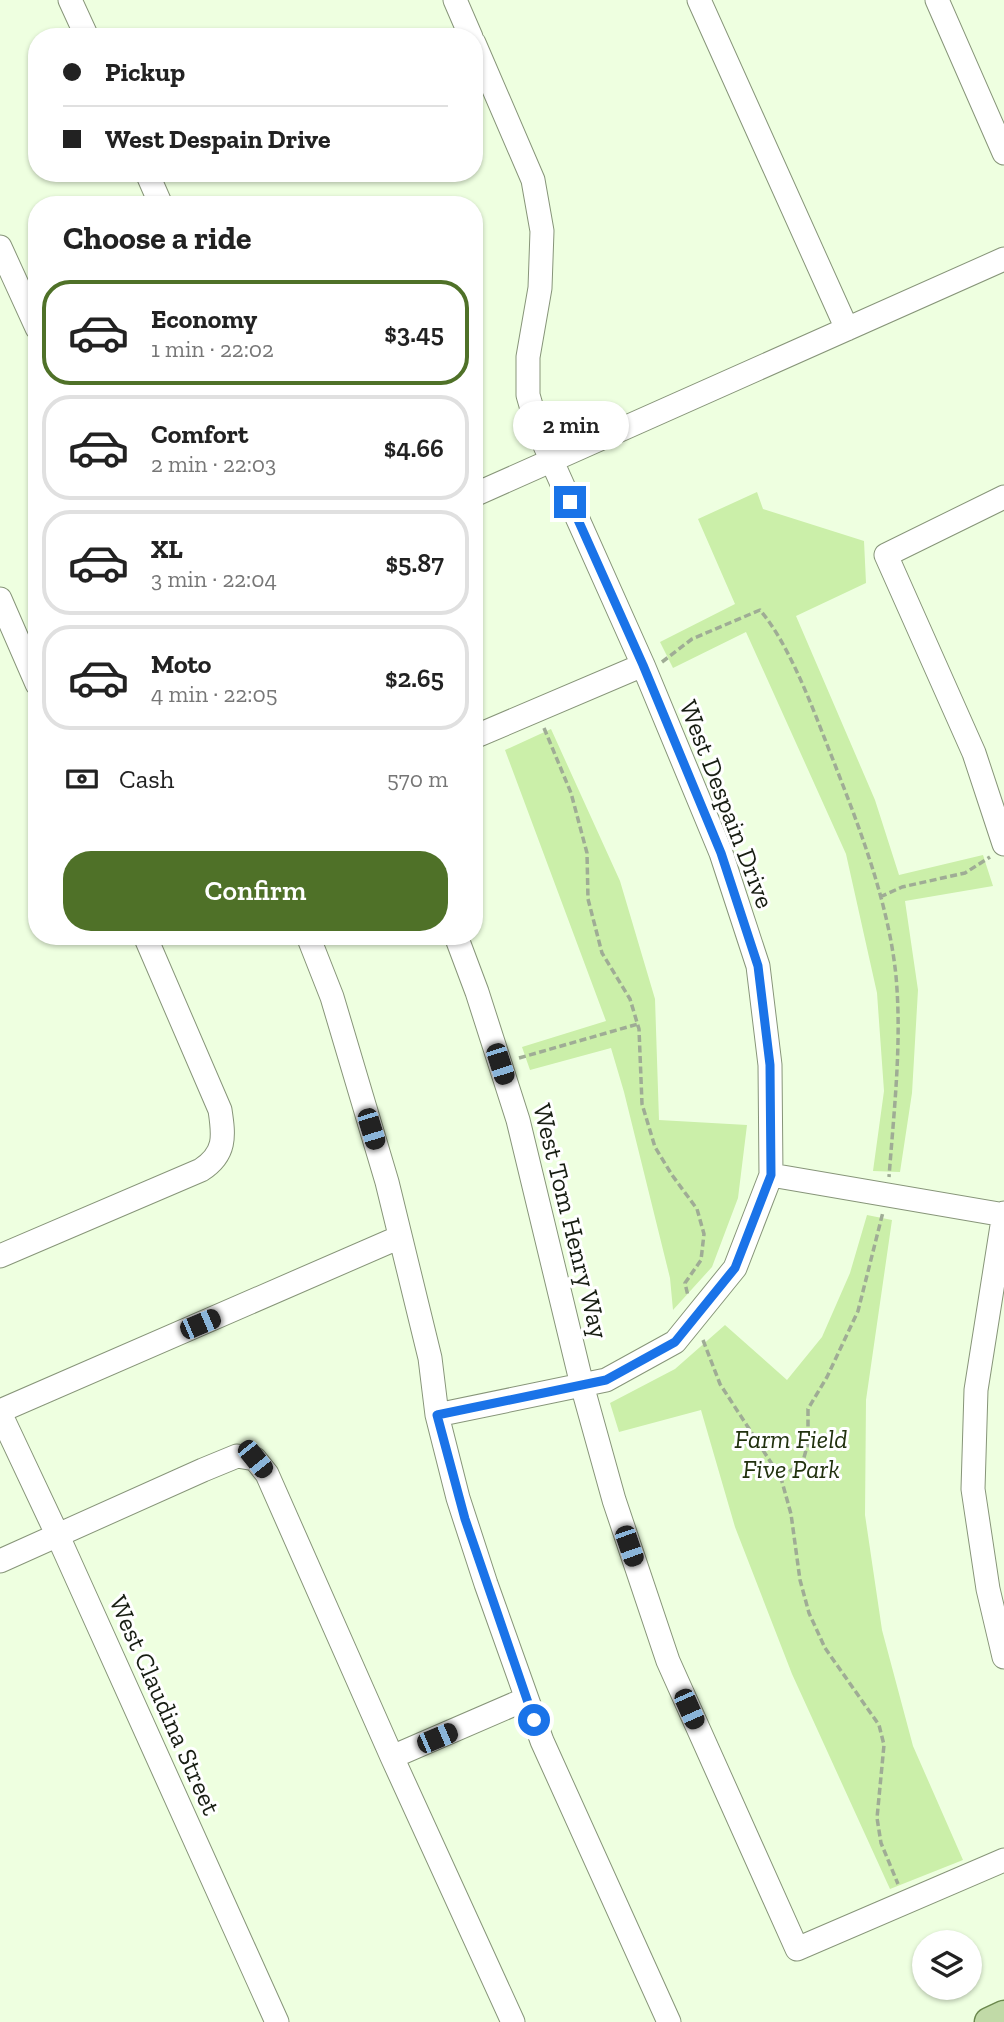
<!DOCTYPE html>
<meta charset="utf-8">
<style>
body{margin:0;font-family:"Zilla Slab",serif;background:#f6f6f6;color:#222;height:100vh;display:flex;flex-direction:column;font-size:26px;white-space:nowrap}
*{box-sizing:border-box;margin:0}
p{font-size:23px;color:#767676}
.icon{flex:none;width:38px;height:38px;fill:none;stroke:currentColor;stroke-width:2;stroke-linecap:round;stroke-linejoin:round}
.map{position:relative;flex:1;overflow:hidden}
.panel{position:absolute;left:28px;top:196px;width:455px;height:749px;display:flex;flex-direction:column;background:#fff;border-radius:28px;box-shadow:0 2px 5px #0004}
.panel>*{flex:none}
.hud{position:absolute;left:28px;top:28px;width:455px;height:154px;border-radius:28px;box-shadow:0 2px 5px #0004;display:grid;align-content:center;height:154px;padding:0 35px;background:#fff}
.buttons{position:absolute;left:912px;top:1930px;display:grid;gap:14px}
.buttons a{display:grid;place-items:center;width:70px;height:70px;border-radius:50%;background:#fff;box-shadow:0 2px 5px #0004;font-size:35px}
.end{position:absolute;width:32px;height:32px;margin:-16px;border:9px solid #1a73e8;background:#fff;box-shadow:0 0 0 4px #fff}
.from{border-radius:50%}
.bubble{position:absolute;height:49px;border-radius:24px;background:#fff;box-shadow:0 2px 5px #0004;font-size:23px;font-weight:600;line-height:49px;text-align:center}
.car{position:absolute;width:21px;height:42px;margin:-21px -10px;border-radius:9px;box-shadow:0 0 5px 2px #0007;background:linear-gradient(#222 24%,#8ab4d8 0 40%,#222 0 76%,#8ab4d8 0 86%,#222 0)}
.hud b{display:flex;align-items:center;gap:24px;height:66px;font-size:26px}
.hud b+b{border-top:2px solid #e0e0e0}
.hud i{width:18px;height:18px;background:#222}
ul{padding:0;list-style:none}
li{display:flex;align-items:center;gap:21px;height:105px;margin:0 14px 10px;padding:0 21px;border:4px solid #e0e0e0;border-radius:28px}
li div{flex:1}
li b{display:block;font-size:26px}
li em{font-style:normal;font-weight:600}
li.on{border-color:#4f7128}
li>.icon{width:63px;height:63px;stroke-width:1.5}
h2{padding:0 35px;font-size:32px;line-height:84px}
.pay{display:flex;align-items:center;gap:18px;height:77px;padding:0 35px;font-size:26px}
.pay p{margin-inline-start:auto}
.action{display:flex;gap:14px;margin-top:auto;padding:14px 35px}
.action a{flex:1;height:80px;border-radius:28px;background:#4f7128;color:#fff;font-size:28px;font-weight:600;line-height:80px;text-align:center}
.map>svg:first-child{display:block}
.green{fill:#cbefa9}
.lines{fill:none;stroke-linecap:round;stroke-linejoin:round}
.minor-casing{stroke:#879579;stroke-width:25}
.major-casing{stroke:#6b884d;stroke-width:31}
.path{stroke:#9fac95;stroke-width:3.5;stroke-dasharray:7 3.5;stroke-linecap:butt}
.minor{stroke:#fff;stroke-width:23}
.major{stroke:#c1daa7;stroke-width:28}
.route{stroke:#1a73e8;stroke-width:9}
.labels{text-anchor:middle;stroke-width:6;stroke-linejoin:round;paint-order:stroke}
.street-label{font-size:26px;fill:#171d12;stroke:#fff}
.park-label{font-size:26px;font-style:italic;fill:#21310e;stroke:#fff}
</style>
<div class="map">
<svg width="1004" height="2022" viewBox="0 0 1004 2022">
<rect width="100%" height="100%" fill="#eeffe0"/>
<path class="green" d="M757 492 763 509 864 541 866 583 796 616 875 800 899 875 983 855 993 886 905 901 918 990 912 1093 900 1172 873 1171 884 1091 877 993 846 854 746 632 673 668 660 642 735 604 698 519Z
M551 729 620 881 655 999 659 1120 747 1125 738 1198 712 1267 673 1310 670 1278 624 1092 611 1048 530 1070 522 1047 606 1021 505 750Z
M867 1215 892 1220 866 1400 865 1515 882 1630 913 1746 963 1860 890 1889 792 1674 735 1527 701 1410 619 1432 610 1403 675 1369 725 1325 787 1380 822 1337 850 1273Z"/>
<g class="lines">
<g class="minor-casing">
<path id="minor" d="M70 0 87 37
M455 0 471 37
M699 0 847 329
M937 0 1004 153
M147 173 161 205
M0 247 37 328
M474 495 1004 259
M1004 497 886 555 974 753 1004 844
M0 599 37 684
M474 737 643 665
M308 936 332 997 387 1182 430 1358 437 1415 458 1498 486 1584 542 1741 669 2022
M456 936 477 992 518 1120 582 1385 614 1500 668 1661 797 1949 1004 1860
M771 1175 1004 1215
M1004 1213 976 1390 973 1489 988 1589 1004 1657
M0 1256 201 1170C226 1154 224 1136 220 1110L145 936
M0 1411 400 1237
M0 1413 57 1534 277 2022
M437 1415 606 1380 675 1342 735 1268 771 1175 770 1065 758 966 721 853 643 665 538 430 528 395V357L540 288 542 231 533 180 474 43
M0 1561 203 1470 237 1456 255 1459 267 1474 392 1757 513 2022
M392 1757 526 1699"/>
</g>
<g class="major-casing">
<path id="major" d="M989 2022 1004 2015"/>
</g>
<path class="path" d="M662 662 692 639 760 610C788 643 810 701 826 742 855 816 888 897 896 976 902 1043 894 1110 889 1177
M544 728 571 793 587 853 588 899 602 953 630 999 639 1029 642 1104 655 1147 672 1175 697 1209 704 1234 701 1260 685 1283 688 1296
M880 897 902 887 965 873 990 857
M519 1058 638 1024
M703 1340 720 1384 781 1478 791 1514 800 1580 809 1613 825 1648 879 1725 884 1745 877 1818 881 1843 898 1884
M781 1478 803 1461 808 1443V1409L827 1377 858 1311 883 1212"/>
<use href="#minor" class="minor"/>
<use href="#major" class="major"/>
</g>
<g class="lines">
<path class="route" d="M534 1720 465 1519 437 1415 606 1380 675 1342 735 1268 771 1175 770 1065 758 966 721 853 643 665 570 502"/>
</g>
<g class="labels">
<g class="street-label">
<text transform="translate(727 804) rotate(69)" y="9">West Despain Drive</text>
<text transform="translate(571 1221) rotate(76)" y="9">West Tom Henry Way</text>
<text transform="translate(165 1705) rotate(66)" y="9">West Claudina Street</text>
</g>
<g class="park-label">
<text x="791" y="1448">Farm Field<tspan x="791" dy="30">Five Park</tspan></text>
</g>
</g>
</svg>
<div class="buttons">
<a><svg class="icon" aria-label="layers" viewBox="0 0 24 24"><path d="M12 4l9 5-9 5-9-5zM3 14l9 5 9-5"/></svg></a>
</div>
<i class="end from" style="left:534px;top:1720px"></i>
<i class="end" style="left:570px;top:502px"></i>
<div class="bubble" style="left:513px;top:401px;width:116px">2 min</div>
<i class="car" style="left:500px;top:1064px;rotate:162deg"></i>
<i class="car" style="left:371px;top:1129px;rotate:163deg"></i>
<i class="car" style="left:200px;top:1324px;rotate:67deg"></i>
<i class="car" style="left:255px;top:1459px;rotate:141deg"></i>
<i class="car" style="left:629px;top:1546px;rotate:161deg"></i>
<i class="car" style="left:689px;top:1709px;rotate:156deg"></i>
<i class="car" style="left:437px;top:1738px;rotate:67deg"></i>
<div class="hud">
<b><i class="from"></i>Pickup</b>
<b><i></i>West Despain Drive</b>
</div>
<section class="panel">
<h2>Choose a ride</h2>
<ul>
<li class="on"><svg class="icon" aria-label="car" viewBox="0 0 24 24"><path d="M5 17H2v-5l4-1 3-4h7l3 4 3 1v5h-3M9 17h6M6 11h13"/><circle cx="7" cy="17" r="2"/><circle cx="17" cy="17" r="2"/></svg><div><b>Economy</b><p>1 min · 22:02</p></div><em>$3.45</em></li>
<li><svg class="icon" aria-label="car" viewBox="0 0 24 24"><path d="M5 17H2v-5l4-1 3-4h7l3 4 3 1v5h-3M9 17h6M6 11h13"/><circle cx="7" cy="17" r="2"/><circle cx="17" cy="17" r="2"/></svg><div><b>Comfort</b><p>2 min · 22:03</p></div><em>$4.66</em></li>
<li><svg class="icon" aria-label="car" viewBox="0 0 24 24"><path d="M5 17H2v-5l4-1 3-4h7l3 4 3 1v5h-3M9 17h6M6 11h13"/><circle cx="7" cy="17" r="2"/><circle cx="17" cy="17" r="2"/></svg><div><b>XL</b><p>3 min · 22:04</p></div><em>$5.87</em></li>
<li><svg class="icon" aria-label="car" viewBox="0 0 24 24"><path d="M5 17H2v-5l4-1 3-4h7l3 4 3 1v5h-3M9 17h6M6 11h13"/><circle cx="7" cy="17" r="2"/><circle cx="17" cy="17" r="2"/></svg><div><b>Moto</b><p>4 min · 22:05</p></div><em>$2.65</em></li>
</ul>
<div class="pay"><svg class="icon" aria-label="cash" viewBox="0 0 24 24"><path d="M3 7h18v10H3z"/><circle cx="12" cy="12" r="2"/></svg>Cash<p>570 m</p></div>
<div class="action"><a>Confirm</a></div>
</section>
</div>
